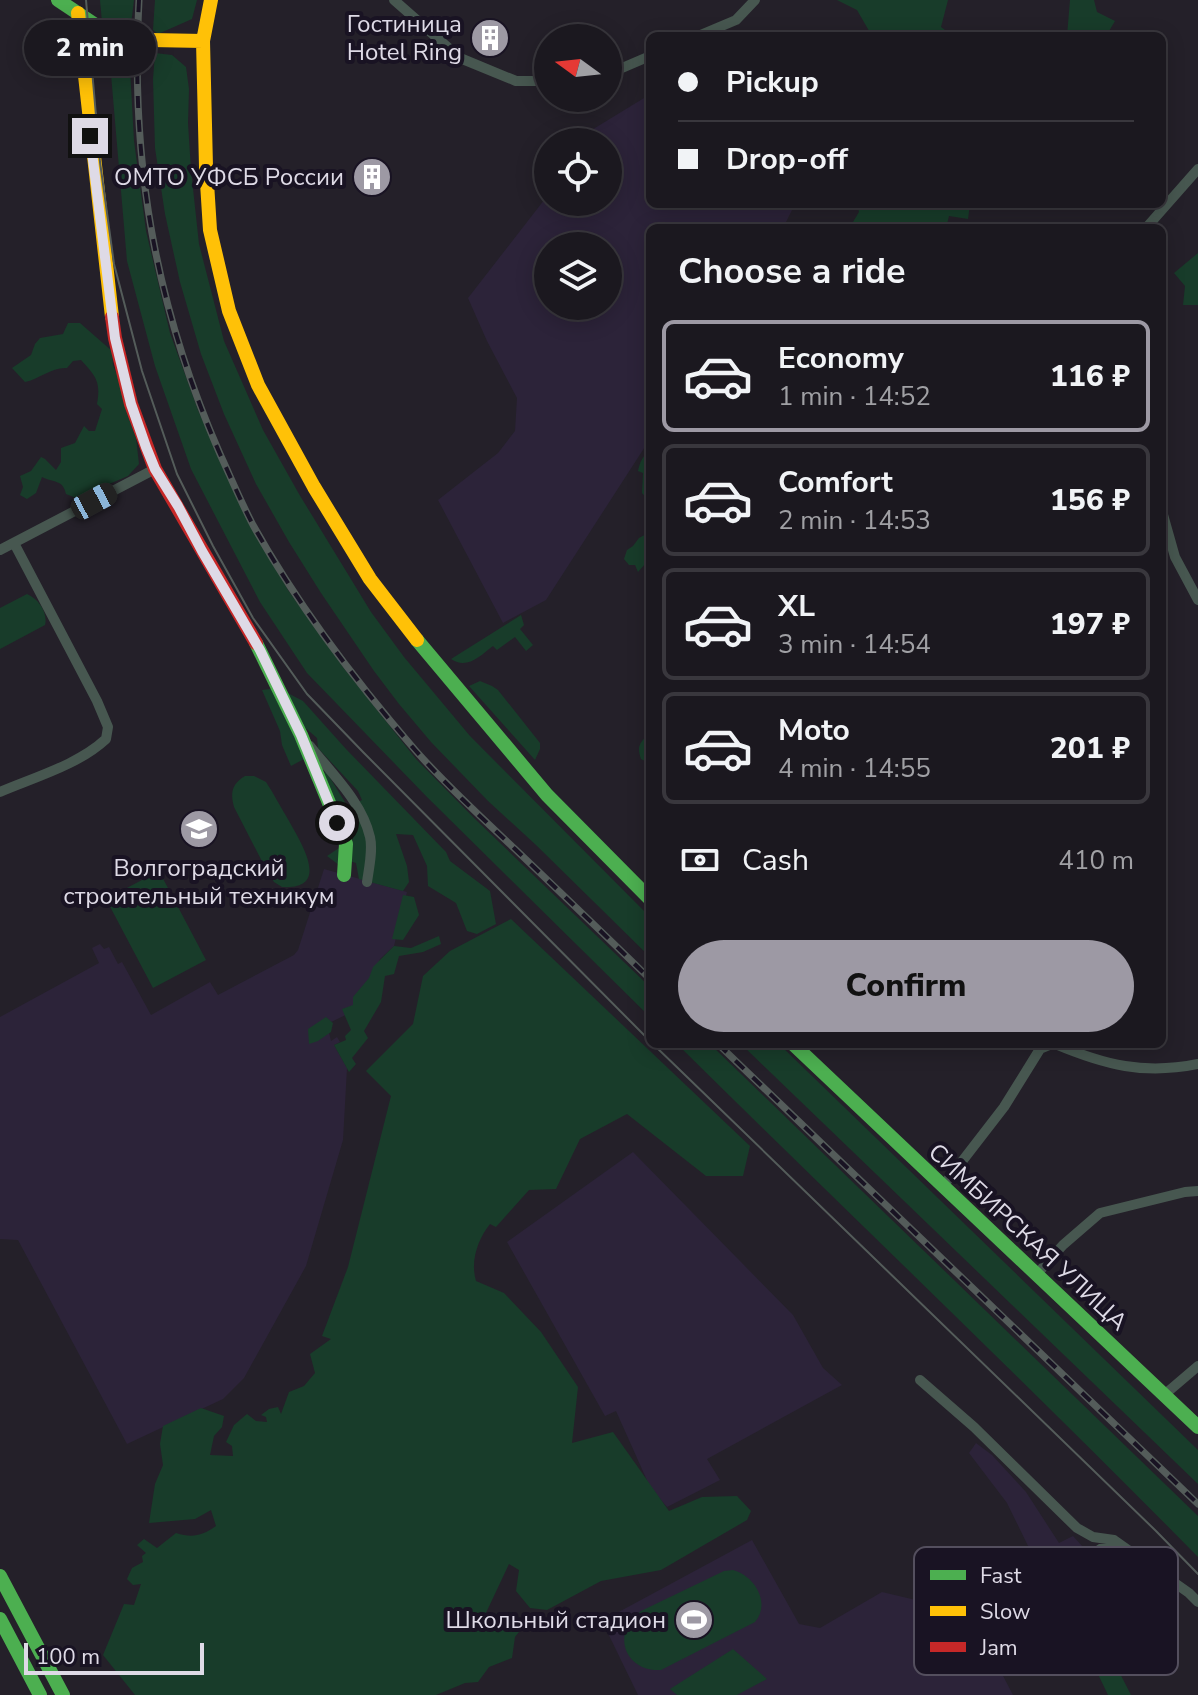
<!DOCTYPE html>
<meta charset="utf-8">
<style>
body{margin:0;font-family:"Nunito Sans",sans-serif;background:#28252c;color:#f1f3f6;height:100vh;display:flex;flex-direction:column;font-size:30px;white-space:nowrap}
*{box-sizing:border-box;margin:0}
p{font-size:26px;color:#a0a0a4}
.icon{flex:none;width:44px;height:44px;fill:none;stroke:currentColor;stroke-width:2;stroke-linecap:round;stroke-linejoin:round}
.map{position:relative;flex:1;overflow:hidden}
.details{position:absolute;left:646px;top:224px;width:520px;height:824px;display:flex;flex-direction:column;background:#1b181f;border-radius:12px;box-shadow:0 4px 20px #0003,0 0 0 2px #39373d}
.details>*{flex:none}
.banner{position:absolute;left:646px;top:32px;width:520px;height:176px;border-radius:12px;box-shadow:0 4px 20px #0003,0 0 0 2px #39373d;display:grid;align-content:center;height:176px;padding:0 32px;background:#1b181f}
.needle{width:52px;rotate:285deg}
.controls{position:absolute;left:534px;top:24px;display:grid;gap:16px}
.controls a{display:grid;place-items:center;width:88px;height:88px;border-radius:50%;background:#1b181f;box-shadow:0 4px 20px #0003,0 0 0 2px #39373d;font-size:40px}
.scale{position:absolute;left:24px;bottom:20px;width:180px;box-sizing:border-box;padding-left:8px;border:4px solid #dedae6;border-top:0;font-size:22px;line-height:28px;white-space:nowrap;color:#dedae6;-webkit-text-stroke:6px #191323;paint-order:stroke}
.end{position:absolute;width:36px;height:36px;margin:-18px;border:10px solid #dedae6;background:#111;box-shadow:0 0 0 4px #111}
.from{border-radius:50%}
.bubble{position:absolute;height:56px;border-radius:28px;background:#1b181f;box-shadow:0 4px 20px #0003,0 0 0 2px #39373d;font-size:26px;font-weight:800;line-height:56px;text-align:center}
.car{position:absolute;width:24px;height:48px;margin:-24px -12px;border-radius:10px;box-shadow:0 0 6px 2px #0007;background:linear-gradient(#222 24%,#8ab4d8 0 40%,#222 0 76%,#8ab4d8 0 86%,#222 0)}
.banner b{display:flex;align-items:center;gap:28px;height:76px;font-size:30px}
.banner b+b{border-top:2px solid #39373d}
.banner i{width:20px;height:20px;background:#f1f3f6}
ul{padding:0;list-style:none}
li{display:flex;align-items:center;gap:24px;height:112px;margin:0 16px 12px;padding:0 16px;border:4px solid #39373d;border-radius:12px}
li div{flex:1}
li b{display:block;font-size:30px}
li em{font-style:normal;font-weight:800}
li.on{border-color:#9d99a4}
li>.icon{width:72px;height:72px;stroke-width:1.5}
h2{padding:0 32px;font-size:36px;line-height:96px}
.pay{display:flex;align-items:center;gap:20px;height:88px;padding:0 32px;font-size:30px}
.pay p{margin-inline-start:auto}
.action{display:flex;gap:16px;margin-top:auto;padding:16px 32px}
.action a{flex:1;height:92px;border-radius:48px;background:#9d99a4;color:#111;font-size:32px;font-weight:800;line-height:92px;text-align:center}
.map>svg:first-child{display:block}
.built{fill:#2c2339;fill-rule:evenodd}
.green{fill:#183c2a}
.lines{fill:none;stroke-linecap:round;stroke-linejoin:round}
.street{stroke:#475750;stroke-width:10}
.fast{stroke:#4caf50;stroke-width:14}
.slow{stroke:#ffc107;stroke-width:14}
.jam{stroke:#c62828;stroke-width:14}
.tram{stroke:#545c5a;stroke-width:2}
.rail-casing{stroke:#545c5a;stroke-width:7}
.rail{stroke:#191323;stroke-width:4;stroke-dasharray:12;stroke-linecap:butt}
.route{stroke:#dedae6;stroke-width:10}
.labels{text-anchor:middle;stroke-width:8;stroke-linejoin:round;paint-order:stroke}
.poi-label{font-size:24px;fill:#dedae6;stroke:#191323;text-anchor:end}
.street-label{font-size:24px;fill:#dedae6;stroke:#191323}
.key{fill:#191323;stroke:#544f5e;stroke-width:2}
.key-label{font-size:22px;fill:#dedae6}
</style>
<div class="map">
<svg width="1198" height="1695" viewBox="0 0 1198 1695">
<rect width="100%" height="100%" fill="#242029"/>
<path class="built" d="M649 95 650 204H795L783 228H650V439L546 600 503 623 438 500 498 453 515 431 517 398 487 341 468 298 548 195V202H608V142H572ZM608 246V306H548V246Z
M324 869 407 892 394 946 380 959 360 1008 327 1024 331 1041 337 1037 340 1042 334 1045 347 1068 343 1140 306 1266 244 1378 223 1399 127 1444 18 1240 0 1239V1017L99 963 92 948 100 944 104 949 109 947 118 964 122 962 151 1015 210 982 218 995 294 955 298 950Z
M633 1152 793 1315 823 1368 842 1385 707 1459 720 1480 667 1507 650 1487 616 1411 605 1416 507 1242Z
M976 1443 992 1455 1026 1492 1059 1543 1073 1536 1083 1547 1061 1562 1039 1574 1029 1572 1024 1560 1032 1554 1007 1503 969 1453Z
M752 1540 799 1624 820 1628 882 1592 962 1611 975 1622 1013 1695H638L602 1621Z"/>
<path class="green" d="M100 0H134L130 33 118 31 102 22Z
M155 0H197L192 19 158 34 153 30Z
M837 0H948L941 27 953 36H872L857 10Z
M1070 0H1094L1097 12 1115 21 1106 36H1067Z
M115 49 129 50 134 141 146 231 170 333 198 410 241 506 288 590 343 667 416 759 474 818 650 987V1017L427 797 307 673 260 602 191 469 155 366 127 261 109 51Z
M155 53 172 55 186 67 189 89 188 123 191 170 199 244 224 341 263 430 299 494 371 612 404 657 470 736 650 917V957L536 845 488 801 431 742 399 704 374 671 321 593 289 542 256 484 224 414 201 354 180 282 165 214 155 148 153 79Z
M857 204H970L968 219 949 216 946 228H837L853 222 859 212Z
M1198 253V305H1183L1185 286 1174 273Z
M68 323H80L112 351 113 365 119 380 127 414 136 438 139 464 128 476 76 498 66 494C63 479 53 483 42 477L36 493 27 499 20 495 23 487 20 476 31 471 41 457 45 459 56 470 61 462V448L75 443 84 426 89 431H95L102 409 97 404C101 382 96 376 81 360L73 361 67 368C52 367 39 379 25 382L12 368 31 355 35 344 40 338 63 334Z
M650 452V502L642 493 643 473 638 471C640 463 642 455 650 452Z
M650 532V565L646 563 638 572 635 565H629L624 559 627 550 633 546 639 538Z
M27 594C39 599 48 613 45 625L0 649V608Z
M521 615 524 625 520 629 533 645 526 651 515 637 497 650 493 646C480 656 467 670 451 659Z
M480 681 492 686 498 690 540 743V749L535 760 469 686Z
M278 688 303 701 346 749 446 852 450 861 490 891 496 924 477 934 467 931 456 903 428 886 427 866 413 835 396 834 407 866 409 882 403 891 359 879 356 863 343 859 339 865 327 856 339 848 350 852 354 831 347 829 320 771 327 773 348 807 362 800 358 791 318 748 317 738 302 725 304 759 291 766 282 745 280 731 262 690Z
M650 715V760L647 762 641 759C637 747 639 743 648 735Z
M245 776H254L266 782C274 794 281 808 289 821 301 843 332 890 282 887L274 882 268 873 234 807C230 792 232 784 245 776Z
M159 871 206 960 153 988 106 899Z
M403 895 414 897 419 915 403 940 392 939Z
M511 919 750 1146 743 1176H706L627 1114 580 1139 556 1189 529 1190 496 1227 490 1224C478 1239 470 1261 476 1281L504 1293 541 1332 578 1387 572 1443 613 1432 669 1511 702 1497 737 1496 751 1511 747 1520 661 1570 601 1581 547 1610 530 1608 516 1591 519 1570 509 1564 485 1615 512 1612 526 1623 515 1637 512 1658 489 1667 478 1682 465 1683 436 1695H135L103 1655 124 1604 134 1605 141 1584 133 1585 127 1579 132 1568 143 1562 142 1556 146 1553 137 1545 144 1539 157 1548 176 1533C192 1538 202 1536 216 1526L211 1510 195 1519 149 1523 155 1484 163 1465 160 1444 163 1426 201 1408 224 1416 222 1427 214 1436 210 1455 233 1456 232 1446 226 1442 234 1425 247 1414 256 1421 267 1422 266 1417 261 1415 269 1409 278 1407 281 1414 289 1392 304 1386 315 1373 310 1354 331 1339 322 1336 348 1267 391 1096 366 1071 413 1024 423 976 450 951Z
M439 936 441 944 423 952 399 956 394 974 385 976 381 1002 364 1031 368 1038 352 1058 356 1064 349 1072 334 1045 346 1040 345 1036 351 1030 342 1009 353 1005V997L369 978 373 967 394 946 411 948Z
M326 1017 333 1023 331 1032 318 1041 309 1044 308 1029Z
M677 1044H710L1198 1516V1557C1027 1383 850 1215 677 1044Z
M741 1044H779L1198 1450V1484Z
M733 1570C755 1576 771 1603 755 1622L661 1670C625 1672 610 1633 641 1611L724 1571Z
M1064 1585 1075 1606 1085 1605 1131 1695H1108L1058 1591Z
M733 1649 767 1679 737 1695H677L670 1689Z"/>
<g class="lines">
<path class="street" d="M394 0 460 58 516 81H548
M698 36 736 20 755 0
M608 74 650 56
M1146 228 1198 169
M1162 511 1175 557 1198 600
M0 550 155 469
M310 746C332 774 362 802 370 837 373 850 369 868 367 882
M0 792C35 777 78 765 106 739L108 727 97 701 14 543
M1055 1044C1105 1065 1144 1075 1198 1064
M943 1186 1004 1107 1040 1049 1052 1044
M1036 1275 1063 1245 1100 1213 1185 1192 1198 1191
M920 1380 974 1427 1077 1528 1093 1537 1114 1540 1189 1593 1198 1602
M1164 1395 1198 1366
M1017 1582 1038 1583 1071 1569 1114 1540"/>
<path class="fast" d="M58 0 106 32 131 38
M417 640 547 795 650 899
M256 643 301 735 346 844 344 875
M793 1044 1198 1427
M0 1576 63 1695
M0 1619 40 1695"/>
<path class="slow" d="M211 0 203 41 206 167 210 230 229 311 258 385 314 487 370 579 417 640
M78 13 112 317
M151 40 203 41"/>
<path class="jam" d="M112 317 115 338 131 404 155 469 256 643"/>
<path class="tram" d="M86 0 100 162 114 264 142 371 177 474 213 546 253 618 307 694 363 752 650 1041
M653 1044 1156 1531 1198 1574"/>
<g class="rail-casing">
<path id="rail" d="M139 0C130 162 155 305 220 454 231 478 241 502 253 525 297 604 357 683 416 751 447 786 481 817 515 849 560 892 605 935 650 979
M718 1044 1198 1504"/>
</g>
<use href="#rail" class="rail"/>
</g>
<g class="lines">
<path class="route" d="M90 136 115 338 131 404 146 447 155 469 178 506 202 551 260 650 301 735 337 823"/>
</g>
<defs>
<g id="building-disc" transform="scale(2)"><circle r="9.5" fill="#9d99a4" stroke="#191323"/><path d="M-4-6H4V6H1V3H-1V6H-4ZM-2.5-4.3h1.7v1.8h-1.7ZM.8-4.3h1.7v1.8H.8ZM-2.5-1h1.7V.8h-1.7ZM.8-1h1.7V.8H.8Z" fill="#fff"/></g>
<g id="university-disc" transform="scale(2)"><circle r="9.5" fill="#9d99a4" stroke="#191323"/><path d="M0-5L7-2L0 1L-7-2ZM-4 1L0 2.5L4 1V4Q0 6-4 4Z" fill="#fff"/></g>
<g id="stadium-disc" transform="scale(2)"><circle r="9.5" fill="#9d99a4" stroke="#191323"/><path d="M0-5a6.5 5 0 1 0 0 10a6.5 5 0 1 0 0-10ZM-3.5-1.8h7v3.6h-7Z" fill="#fff"/></g>
</defs>
<g fill-rule="evenodd">
<use href="#building-disc" x="490" y="38"/>
<use href="#building-disc" x="372" y="177"/>
<use href="#university-disc" x="199" y="829"/>
<use href="#stadium-disc" x="694" y="1620"/>
</g>
<g class="labels">
<g class="poi-label">
<text x="462" y="32">Гостиница<tspan x="462" dy="28">Hotel Ring</tspan></text>
<text x="344" y="185">ОМТО УФСБ России</text>
<text x="199" y="876" text-anchor="middle">Волгоградский<tspan x="199" dy="28">строительный техникум</tspan></text>
<text x="666" y="1628">Школьный стадион</text>
</g>
<g class="street-label">
<text transform="translate(1028 1237) rotate(43)" y="8">СИМБИРСКАЯ УЛИЦА</text>
</g>
</g>
<rect x="914" y="1547" width="264" height="128" rx="12" class="key"/>
<rect x="930" y="1570" width="36" height="10" fill="#4caf50"/>
<rect x="930" y="1606" width="36" height="10" fill="#ffc107"/>
<rect x="930" y="1642" width="36" height="10" fill="#c62828"/>
<g class="key-label">
<text x="980" y="1583">Fast</text>
<text x="980" y="1619">Slow</text>
<text x="980" y="1655">Jam</text>
</g>
</svg>
<div class="controls">
<a><svg class="needle" viewBox="-14 -14 28 28"><path d="M0-13l5 13h-10z" fill="#e53935"/><path d="M0 13l5-13h-10z" fill="#a0a0a4"/></svg></a>
<a><svg class="icon" aria-label="locate" viewBox="0 0 24 24"><circle cx="12" cy="12" r="6"/><path d="M12 2v4M12 18v4M2 12h4M18 12h4"/></svg></a>
<a><svg class="icon" aria-label="layers" viewBox="0 0 24 24"><path d="M12 4l9 5-9 5-9-5zM3 14l9 5 9-5"/></svg></a>
</div>
<div class="scale">100 m</div>
<i class="end from" style="left:337px;top:823px"></i>
<i class="end" style="left:90px;top:136px"></i>
<div class="bubble" style="left:24px;top:20px;width:132px">2 min</div>
<i class="car" style="left:94px;top:501px;rotate:62deg"></i>
<div class="banner">
<b><i class="from"></i>Pickup</b>
<b><i></i>Drop-off</b>
</div>
<section class="details">
<h2>Choose a ride</h2>
<ul>
<li class="on"><svg class="icon" aria-label="car" viewBox="0 0 24 24"><path d="M5 17H2v-5l4-1 3-4h7l3 4 3 1v5h-3M9 17h6M6 11h13"/><circle cx="7" cy="17" r="2"/><circle cx="17" cy="17" r="2"/></svg><div><b>Economy</b><p>1 min · 14:52</p></div><em>116 ₽</em></li>
<li><svg class="icon" aria-label="car" viewBox="0 0 24 24"><path d="M5 17H2v-5l4-1 3-4h7l3 4 3 1v5h-3M9 17h6M6 11h13"/><circle cx="7" cy="17" r="2"/><circle cx="17" cy="17" r="2"/></svg><div><b>Comfort</b><p>2 min · 14:53</p></div><em>156 ₽</em></li>
<li><svg class="icon" aria-label="car" viewBox="0 0 24 24"><path d="M5 17H2v-5l4-1 3-4h7l3 4 3 1v5h-3M9 17h6M6 11h13"/><circle cx="7" cy="17" r="2"/><circle cx="17" cy="17" r="2"/></svg><div><b>XL</b><p>3 min · 14:54</p></div><em>197 ₽</em></li>
<li><svg class="icon" aria-label="car" viewBox="0 0 24 24"><path d="M5 17H2v-5l4-1 3-4h7l3 4 3 1v5h-3M9 17h6M6 11h13"/><circle cx="7" cy="17" r="2"/><circle cx="17" cy="17" r="2"/></svg><div><b>Moto</b><p>4 min · 14:55</p></div><em>201 ₽</em></li>
</ul>
<div class="pay"><svg class="icon" aria-label="cash" viewBox="0 0 24 24"><path d="M3 7h18v10H3z"/><circle cx="12" cy="12" r="2"/></svg>Cash<p>410 m</p></div>
<div class="action"><a>Confirm</a></div>
</section>
</div>
